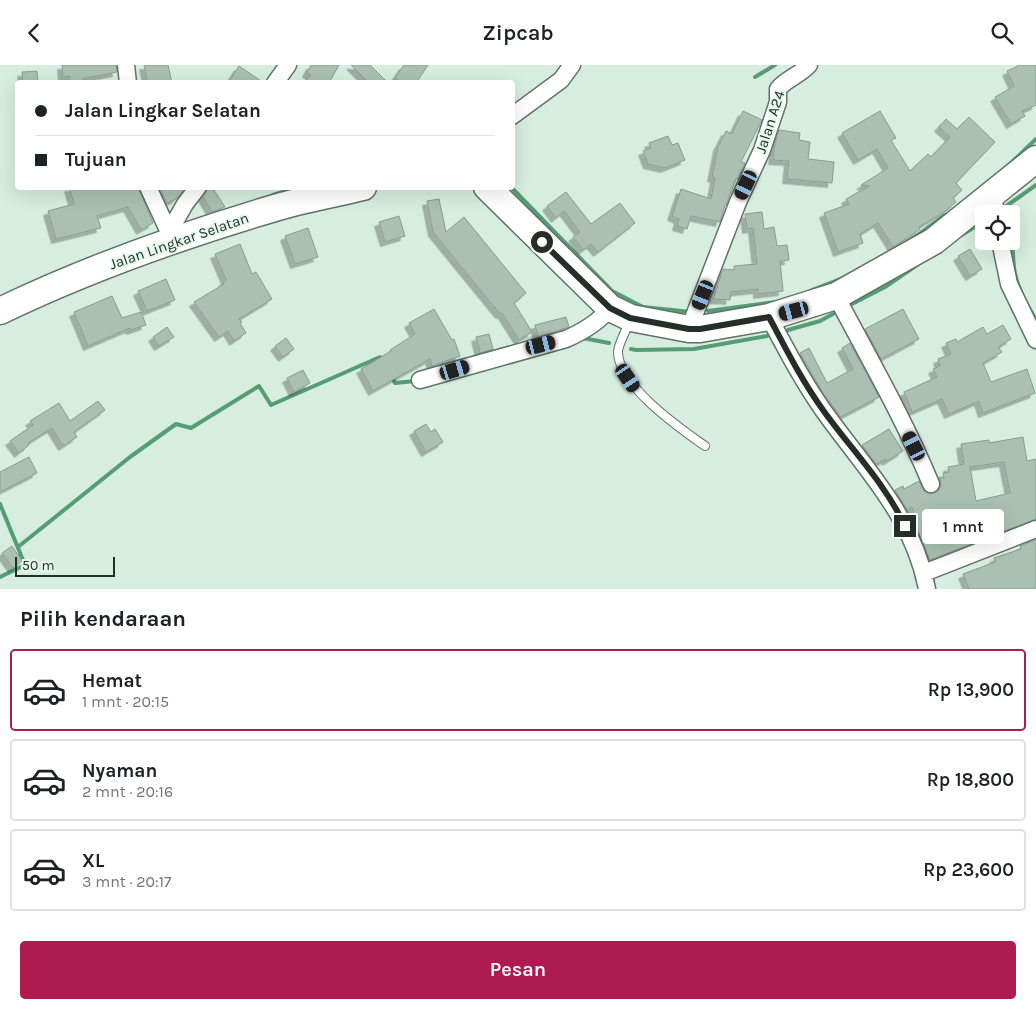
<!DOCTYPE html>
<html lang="id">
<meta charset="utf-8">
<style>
body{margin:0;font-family:Karla,sans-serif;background:#f2f2f2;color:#202124;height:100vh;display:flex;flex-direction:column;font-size:19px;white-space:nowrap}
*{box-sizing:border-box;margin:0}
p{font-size:16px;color:#757577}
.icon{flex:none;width:28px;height:28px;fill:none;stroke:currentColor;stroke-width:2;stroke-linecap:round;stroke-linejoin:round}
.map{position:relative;height:524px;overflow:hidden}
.side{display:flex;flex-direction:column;background:#fff;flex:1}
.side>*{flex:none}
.top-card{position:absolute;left:15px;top:15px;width:500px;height:110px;border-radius:5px;box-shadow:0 5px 20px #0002;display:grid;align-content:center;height:110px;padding:0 20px;background:#fff}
.controls{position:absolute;left:975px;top:140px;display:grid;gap:10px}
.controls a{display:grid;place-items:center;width:45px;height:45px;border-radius:5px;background:#fff;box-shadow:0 5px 20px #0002;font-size:25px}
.scale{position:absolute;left:15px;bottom:12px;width:100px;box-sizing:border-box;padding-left:5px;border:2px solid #262e29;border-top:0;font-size:14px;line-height:18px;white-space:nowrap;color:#262e29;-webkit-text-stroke:4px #e4faec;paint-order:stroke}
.end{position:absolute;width:22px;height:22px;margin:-11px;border:6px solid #262e29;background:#fff;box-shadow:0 0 0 2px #fff}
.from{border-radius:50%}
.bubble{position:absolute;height:35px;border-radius:5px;background:#fff;box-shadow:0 5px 20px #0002;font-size:16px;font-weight:600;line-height:35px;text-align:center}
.car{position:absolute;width:15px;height:30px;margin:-15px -8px;border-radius:6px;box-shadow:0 0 4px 1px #0007;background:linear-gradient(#222 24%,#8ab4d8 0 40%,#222 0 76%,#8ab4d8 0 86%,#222 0)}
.top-card b{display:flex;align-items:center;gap:18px;height:48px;font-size:19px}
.top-card b+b{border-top:1px solid #e0e0e0}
.top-card i{width:12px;height:12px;background:#202124}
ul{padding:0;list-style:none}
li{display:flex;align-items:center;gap:15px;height:82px;margin:0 10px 8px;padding:0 10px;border:2px solid #e0e0e0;border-radius:5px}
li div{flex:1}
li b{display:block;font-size:19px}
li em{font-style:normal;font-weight:600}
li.selected{border-color:#ae1c4f}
li>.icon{width:45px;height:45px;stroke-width:1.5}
h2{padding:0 20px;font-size:22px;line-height:60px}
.action{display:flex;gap:10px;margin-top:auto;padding:10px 20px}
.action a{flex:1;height:58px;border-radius:5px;background:#ae1c4f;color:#fff;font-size:20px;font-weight:600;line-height:58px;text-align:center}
header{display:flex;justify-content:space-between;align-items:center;height:65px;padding:0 20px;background:#fff;font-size:22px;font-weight:600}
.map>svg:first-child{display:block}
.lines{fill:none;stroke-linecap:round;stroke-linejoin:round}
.stream{stroke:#559d75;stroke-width:4}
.building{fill:#abc0b3;stroke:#889c8f;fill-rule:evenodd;filter:url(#shadow)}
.service-casing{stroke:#5f7366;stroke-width:10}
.minor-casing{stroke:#5f7366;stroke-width:19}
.trunk-casing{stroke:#5f7366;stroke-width:29}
.service{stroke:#fff;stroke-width:8}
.minor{stroke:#fff;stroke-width:16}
.trunk{stroke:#fff;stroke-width:26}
.route{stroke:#262e29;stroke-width:6}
.labels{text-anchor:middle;stroke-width:4;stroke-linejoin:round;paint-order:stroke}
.street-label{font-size:15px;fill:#262e29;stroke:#e4faec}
</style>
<header><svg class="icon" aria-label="back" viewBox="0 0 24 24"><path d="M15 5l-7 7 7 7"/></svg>Zipcab<svg class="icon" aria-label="search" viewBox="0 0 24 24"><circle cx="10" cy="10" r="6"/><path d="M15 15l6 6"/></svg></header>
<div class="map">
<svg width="1036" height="524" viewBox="0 0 1036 524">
<defs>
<filter id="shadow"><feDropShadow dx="-4.5" dy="4.5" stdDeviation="0" flood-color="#0004"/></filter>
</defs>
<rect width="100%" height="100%" fill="#d7eddf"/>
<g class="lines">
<path class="stream" d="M755 12 775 0
M1011 98 1036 74
M511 122 612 226 643 242 691 247
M273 130 299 122
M1005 142 1036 120
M1011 168C1014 181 1012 195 1015 208 1018 224 1028 241 1036 255
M960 171 984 156
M912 174 945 150
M812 225 843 213
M852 239 885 222 917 200
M708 246 775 237
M788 265 820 256 833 249
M583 273 609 278
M631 284 636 285 694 284 767 271
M391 311 395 318 415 316
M0 439 25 500 0 512
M18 482 130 392 176 359 191 363 259 321 271 340 380 292 382 297"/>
</g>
<path class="building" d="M62 0H116L117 7 82 14V18H70V11L63 12Z
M144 0H168L172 18H148Z
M311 0H339L329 18H303L311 10 307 8Z
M351 0H370L388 18H369Z
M404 0H428L416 18H403L395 13Z
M1020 0H1036V40L1022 46 1025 51 1011 59 995 32 1014 21 1007 6Z
M239 1 264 18H228Z
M37 6 38 18H23L22 7Z
M743 46 762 55 741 97 745 98 738 114H736L726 140H725L720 157 691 151 687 164 677 161 679 154 672 151 681 124 711 134 715 113 712 112 718 82 726 66 732 69Z
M880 46 896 73 891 75 910 106 928 89 931 92 950 72 939 62 946 54 957 64 969 52 995 77 956 118 962 125 953 133 956 137 947 145 919 162 920 164 912 170 893 182 878 158 860 169 863 178 838 187 824 148 849 139 846 134 869 121 861 120 888 103 877 84 858 95 842 68Z
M779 65 800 68 799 75 810 77 808 94 834 97 832 118 787 114 789 96 773 95 775 78Z
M668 71 672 80 678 78 685 95 665 103 648 99 643 86 651 83 649 78Z
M69 122H138L153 158 141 165 128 142 97 151 101 163 56 174 48 146 74 139Z
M159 122H181L183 126 176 134 167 138Z
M212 122 225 142 212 147 203 132 208 124Z
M566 127 591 159 620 138 635 158 598 187 591 179 583 185 573 172 580 167 564 146 556 153 547 141Z
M439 134 446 167 464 152 526 228 514 238 532 267 519 275 502 248 500 249 433 167 427 136Z
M762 147 764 164 774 162 777 181 787 180 789 195 780 196 783 226 758 229V224L731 227 730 235 713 234 723 204 734 205V201L757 199 753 163 747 164 745 149Z
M399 151 405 171 385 177 379 157Z
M308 163 318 192 295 199 285 171Z
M240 179 252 209 256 207 272 234 239 254 242 257 240 258 246 268 234 276 228 266 219 272 194 237 224 219 223 217 226 215 215 189Z
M970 184 982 204 970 211 958 191Z
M166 214 175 235 147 246 138 226Z
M112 231 122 253 141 247 146 260 131 265 130 263 88 281 74 247Z
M434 244 452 275 454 274 460 291 432 301 430 294 373 326 361 304 391 286 390 285 415 269 409 258Z
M903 244 919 274 881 294 865 264Z
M566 252 569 262 538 272 535 260Z
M1003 260 1011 274 998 282 1002 287 983 298 991 317 1027 304 1035 328 983 348 979 336 949 349 942 334 912 347 904 327 937 312 933 304 940 301 938 294 951 289 946 278 956 274 957 277 983 262 987 269Z
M167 262 174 272 159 281 153 272Z
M489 269 493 284 480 288 476 272Z
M286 273 294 284 283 292 275 281Z
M850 278 879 332 841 352 823 328 800 288 809 283 827 318 853 304 842 283Z
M303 305 310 318 294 327 287 313Z
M98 336 105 345 74 367 77 372 63 381 52 363 28 378 29 380 19 388 10 376 33 360 30 356 59 338 70 356Z
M426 359 431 367 435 364 443 377 426 387 414 366Z
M889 364 903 386 887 396 886 394 876 399 862 380Z
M1023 372 1027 396 1036 394V454L930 495 918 466 912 442 907 445 895 425 903 421 904 424 919 416 925 427 929 429 934 428 939 425 941 420 940 413H944L943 408 949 407 948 402 964 399 961 379 989 375V378ZM1004 397 1010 428 976 436 970 402Z
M29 392 37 408 0 427V407Z
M1036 475V524H969L963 509 995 497 994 493 1021 484 1020 481Z
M12 481 22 496 13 503 2 488Z"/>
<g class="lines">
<g class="service-casing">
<path id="service" d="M629 257C626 266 619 278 618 286 617 320 681 364 705 381"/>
</g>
<g class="minor-casing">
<path id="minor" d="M126 0 128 18
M275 18 288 0
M512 51 561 15 572 0
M148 122 173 176
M993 130 996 149
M169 167 185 139 198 122
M1000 176 1009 219 1036 275
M836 231C869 293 904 354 931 419
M769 252C786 284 802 315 823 345 864 403 913 450 927 524
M689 264 738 137 762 85 778 37V24C786 14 800 10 809 0
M420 315 566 274C582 267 599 257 610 243
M924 508 1036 464"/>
</g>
<g class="trunk-casing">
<path id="trunk" d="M487 122 610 243 631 253 689 264H700L769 252 836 231 934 176 1036 94
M0 246C89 203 183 170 278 142 306 134 335 129 363 122"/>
</g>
<use href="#service" class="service"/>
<use href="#minor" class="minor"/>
<use href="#trunk" class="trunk"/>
</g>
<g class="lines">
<path class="route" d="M542 177 610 243 630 253 689 264H700L769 252C786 284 802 316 823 345 850 383 885 418 905 461"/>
</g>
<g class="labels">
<g class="street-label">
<text transform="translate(770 57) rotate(-72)" y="5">Jalan A24</text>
<text transform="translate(179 176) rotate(-19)" y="5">Jalan Lingkar Selatan</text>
</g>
</g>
</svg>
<div class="controls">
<a><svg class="icon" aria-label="locate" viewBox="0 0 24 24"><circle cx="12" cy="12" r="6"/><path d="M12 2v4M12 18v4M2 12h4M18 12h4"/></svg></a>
</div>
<div class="scale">50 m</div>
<i class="end from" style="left:542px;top:177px"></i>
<i class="end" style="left:905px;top:461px"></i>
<div class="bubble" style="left:922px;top:444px;width:82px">1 mnt</div>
<i class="car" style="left:746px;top:120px;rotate:205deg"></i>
<i class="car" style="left:703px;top:230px;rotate:202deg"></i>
<i class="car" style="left:794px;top:246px;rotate:255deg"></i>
<i class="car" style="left:541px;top:280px;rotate:76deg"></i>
<i class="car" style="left:455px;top:305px;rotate:73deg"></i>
<i class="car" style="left:628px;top:313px;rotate:146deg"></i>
<i class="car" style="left:914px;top:381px;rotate:333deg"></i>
<div class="top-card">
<b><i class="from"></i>Jalan Lingkar Selatan</b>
<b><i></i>Tujuan</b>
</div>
</div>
<section class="side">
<h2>Pilih kendaraan</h2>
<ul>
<li class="selected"><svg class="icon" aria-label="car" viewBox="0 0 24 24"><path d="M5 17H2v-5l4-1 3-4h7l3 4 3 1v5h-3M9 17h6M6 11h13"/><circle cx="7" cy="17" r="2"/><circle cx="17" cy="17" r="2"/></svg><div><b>Hemat</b><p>1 mnt · 20:15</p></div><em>Rp 13,900</em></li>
<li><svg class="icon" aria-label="car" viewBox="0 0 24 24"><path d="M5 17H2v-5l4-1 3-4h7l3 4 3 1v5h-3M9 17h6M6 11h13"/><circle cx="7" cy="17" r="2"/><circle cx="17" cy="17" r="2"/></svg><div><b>Nyaman</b><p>2 mnt · 20:16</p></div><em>Rp 18,800</em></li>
<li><svg class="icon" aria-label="car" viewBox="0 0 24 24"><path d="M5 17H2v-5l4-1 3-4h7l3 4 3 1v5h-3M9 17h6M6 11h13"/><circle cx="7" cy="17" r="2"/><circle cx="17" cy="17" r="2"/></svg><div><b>XL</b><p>3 mnt · 20:17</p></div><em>Rp 23,600</em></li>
</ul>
<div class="action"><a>Pesan</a></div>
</section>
